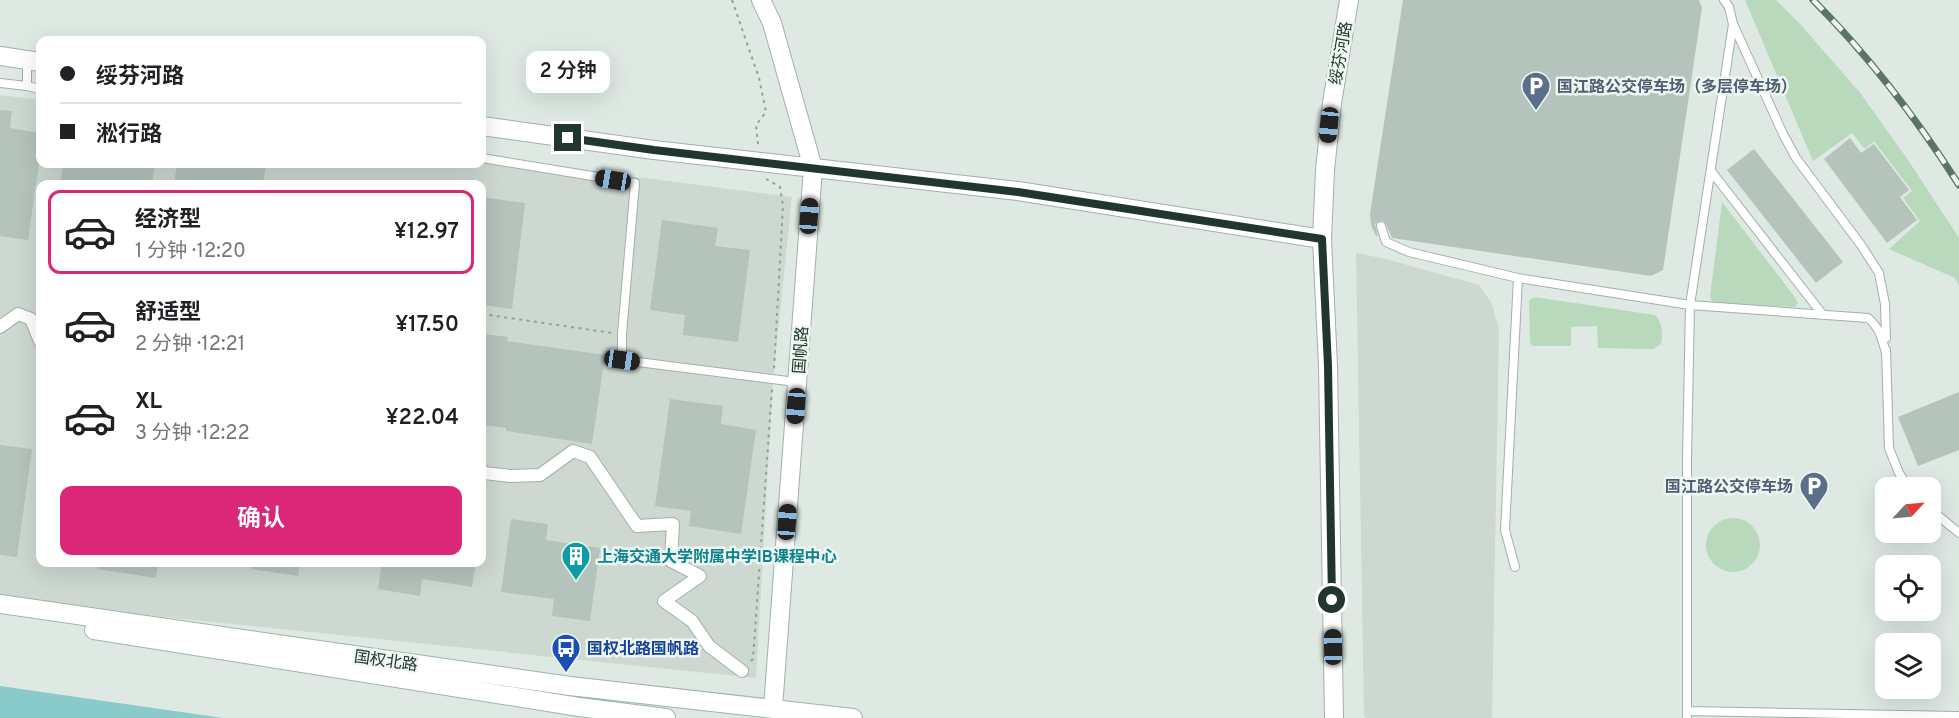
<!DOCTYPE html>
<html lang="zh">
<meta charset="utf-8">
<style>
body{margin:0;font-family:Overpass,"Noto Sans SC",sans-serif;background:#f2f2f2;color:#202124;height:100vh;display:flex;flex-direction:column;font-size:22px;white-space:nowrap}
*{box-sizing:border-box;margin:0}
p{font-size:20px;color:#757577}
.icon{flex:none;width:33px;height:33px;fill:none;stroke:currentColor;stroke-width:2;stroke-linecap:round;stroke-linejoin:round}
.map{position:relative;flex:1;overflow:hidden}
.details{position:absolute;left:36px;top:180px;width:450px;height:387px;display:flex;flex-direction:column;background:#fff;border-radius:12px;box-shadow:0 6px 24px #0002}
.details>*{flex:none}
.guide{position:absolute;left:36px;top:36px;width:450px;height:132px;border-radius:12px;box-shadow:0 6px 24px #0002;display:grid;align-content:center;height:132px;padding:0 24px;background:#fff}
.needle{width:39px;rotate:64deg}
.fabs{position:absolute;left:1875px;top:477px;display:grid;gap:12px}
.fabs a{display:grid;place-items:center;width:66px;height:66px;border-radius:12px;background:#fff;box-shadow:0 6px 24px #0002;font-size:30px}
.end{position:absolute;width:27px;height:27px;margin:-14px;border:8px solid #21372e;background:#fff;box-shadow:0 0 0 3px #fff}
.from{border-radius:50%}
.bubble{position:absolute;height:42px;border-radius:12px;background:#fff;box-shadow:0 6px 24px #0002;font-size:20px;font-weight:600;line-height:42px;text-align:center}
.car{position:absolute;width:18px;height:36px;margin:-18px -9px;border-radius:8px;box-shadow:0 0 4px 2px #0007;background:linear-gradient(#222 24%,#8ab4d8 0 40%,#222 0 76%,#8ab4d8 0 86%,#222 0)}
.guide b{display:flex;align-items:center;gap:21px;height:57px;font-size:22px}
.guide b+b{border-top:2px solid #e0e0e0}
.guide i{width:15px;height:15px;background:#202124}
ul{padding:10px 0 0;list-style:none}
li{display:flex;align-items:center;gap:18px;height:84px;margin:0 12px 9px;padding:0 12px;border:3px solid transparent;border-radius:12px}
li div{flex:1}
li b{display:block;font-size:22px}
li em{font-style:normal;font-weight:600}
li.active{border-color:#db2777}
li>.icon{width:54px;height:54px;stroke-width:1.5}
.primary-button{display:flex;gap:12px;margin-top:auto;padding:12px 24px}
.primary-button a{flex:1;height:69px;border-radius:12px;background:#db2777;color:#fff;font-size:24px;font-weight:600;line-height:69px;text-align:center}
.map>svg:first-child{display:block}
.built{fill:#cdd8d1;fill-rule:evenodd}
.green{fill:#b8d9bc}
.water{fill:#89cacb}
.building{fill:#b4c3bb}
.lines{fill:none;stroke-linecap:round;stroke-linejoin:round}
.service-casing{stroke:#a2b0a9;stroke-width:10}
.pedestrian-casing{stroke:#a2b0a9;stroke-width:14}
.tertiary-casing{stroke:#a2b0a9;stroke-width:20}
.secondary-casing{stroke:#9eb4a9;stroke-width:20}
.path{stroke:#81aa97;stroke-width:2;stroke-dasharray:3 4.5;stroke-linecap:butt}
.service{stroke:#fff;stroke-width:8}
.pedestrian{stroke:#fff;stroke-width:12}
.tertiary{stroke:#fff;stroke-width:18}
.secondary{stroke:#fff;stroke-width:18}
.rail-casing{stroke:#5b7369;stroke-width:7}
.rail{stroke:#eef6f1;stroke-width:4.5;stroke-dasharray:14;stroke-linecap:butt}
.route{stroke:#21372e;stroke-width:8}
.labels{text-anchor:middle;stroke-width:5;stroke-linejoin:round;paint-order:stroke}
.street-label{font-size:16px;fill:#21372e;stroke:#eef6f1}
.service-label{font-size:16px;font-weight:bold;fill:#4e5e75;stroke:#eef6f1;text-anchor:start}
.culture-label{font-size:16px;font-weight:bold;fill:#0d838f;stroke:#eef6f1;text-anchor:start}
.transit-label{font-size:16px;font-weight:bold;fill:#164399;stroke:#eef6f1;text-anchor:start}
</style>
<div class="map">
<svg width="1959" height="718" viewBox="0 0 1959 718">
<rect width="100%" height="100%" fill="#dee9e3"/>
<path class="built" d="M0 95 40 100V164H482V157L792 197 773 380 756 678 0 600ZM40 184H482V562H40Z
M1356 253 1386 259 1479 285 1492 304 1499 330 1492 718H1365L1364 714Z"/>
<path class="green" d="M1745 0H1776L1802 26 1861 94 1908 160 1959 238V286L1955 278 1889 249 1920 221 1903 198 1912 191 1874 141 1865 149 1852 133 1813 161Z
M1722 202 1794 296 1798 303 1795 307 1719 304 1712 302 1710 296Z
M1534 297 1655 315C1663 324 1663 332 1661 344L1653 349 1598 348 1597 326 1571 327V346H1532L1530 342 1529 301Z
M1706 545a27 27 0 1 1 54 0a27 27 0 1 1-54 0Z"/>
<path class="water" d="M0 686 223 718H0Z"/>
<path class="building" d="M1403 0H1699L1702 8 1663 270 1651 276 1392 238 1386 224 1382 220 1375 224 1378 236H1376L1371 225 1370 214Z
M0 110 12 111 10 128 40 133V156L28 240 0 236Z
M1850 138 1861 153 1874 144 1909 190 1900 197 1917 220 1887 243 1824 159Z
M1754 149 1843 262 1816 283 1727 170Z
M63 164H155L152 184H60Z
M177 164H266L263 184H174Z
M482 197 525 203 512 309 482 305Z
M662 220 718 228 715 246 750 250 738 342 683 335 685 315 650 310Z
M482 334 508 337 507 341 605 355 592 444 506 431V428L482 425Z
M1959 392V450L1918 466 1898 417Z
M670 399 723 406 721 424 756 430 741 534 689 526 691 511 655 506Z
M0 445 32 449 17 557 0 555Z
M511 519 548 524 546 540 600 548 590 621 552 616 554 599 501 592Z
M98 562H158L156 578 98 569Z
M252 562H300L298 576 251 569Z
M382 562H476L472 587 422 579 420 596 378 589Z"/>
<g class="lines">
<g class="service-casing">
<path id="service" d="M1734 26 1783 134 1796 158 1861 245 1879 273 1885 304 1886 338
M27 60V86L40 89
M0 83 27 86
M482 158 635 183 622 334V360L796 382
M1711 171 1823 315
M1381 226 1386 242 1409 252 1518 278 1690 305 1868 318C1880 328 1882 339 1886 353
M1886 350 1889 448 1899 473 1909 488
M1930 509 1959 533
M1515 567 1505 530 1518 278
M1687 711 1959 716
M1687 718V459L1690 305 1733 24 1729 7 1724 0"/>
</g>
<g class="pedestrian-casing">
<path id="pedestrian" d="M0 327 18 314 31 319 40 341
M482 470 484 473 511 476 540 475 573 451 590 457 637 526 673 524 671 561 700 576 664 601 692 621 709 646 742 671"/>
</g>
<g class="tertiary-casing">
<path id="tertiary" d="M761 0 772 23 813 168 773 708
M0 56 40 62
M482 126 654 150 1018 191 1322 239
M1334 718 1328 366 1322 239 1325 170 1332 103 1349 0"/>
</g>
<g class="secondary-casing">
<path id="secondary" d="M0 604 570 686 853 718
M94 630 579 707 666 718"/>
</g>
<path class="path" d="M732 0 759 78 766 112 756 125 758 145
M766 179 780 187 783 206 774 369
M482 314 612 333
M751 661 753 659 772 389"/>
<use href="#service" class="service"/>
<use href="#pedestrian" class="pedestrian"/>
<use href="#tertiary" class="tertiary"/>
<use href="#secondary" class="secondary"/>
<g class="rail-casing">
<path id="rail" d="M1813 0C1868 55 1917 119 1959 185"/>
</g>
<use href="#rail" class="rail"/>
</g>
<g class="lines">
<path class="route" d="M568 138 654 150 1018 192 1322 239 1328 366 1332 600"/>
</g>
<defs>
<g id="parking-pin" transform="scale(1.5)"><path d="M0 17L-7.5 6A9.5 9.5 0 1 1 7.5 6Z" fill="#5c6f8a" stroke="#eef6f1"/><path d="M-3.5-5.5H1a3.5 3.5 0 0 1 0 7H-1V5.5H-3.5ZM-1-3.4V-.6H.8a1.4 1.4 0 0 0 0-2.8Z" fill="#fff"/></g>
<g id="building-pin" transform="scale(1.5)"><path d="M0 17L-7.5 6A9.5 9.5 0 1 1 7.5 6Z" fill="#0f9aa8" stroke="#eef6f1"/><path d="M-4-6H4V6H1V3H-1V6H-4ZM-2.5-4.3h1.7v1.8h-1.7ZM.8-4.3h1.7v1.8H.8ZM-2.5-1h1.7V.8h-1.7ZM.8-1h1.7V.8H.8Z" fill="#fff"/></g>
<g id="bus-pin" transform="scale(1.5)"><path d="M0 17L-7.5 6A9.5 9.5 0 1 1 7.5 6Z" fill="#1a4fb4" stroke="#eef6f1"/><path d="M-5-6H5V4H4V6H2V4H-2V6H-4V4H-5ZM-3.5-4V0h7V-4ZM-3.5 1.2v1.5H-2V1.2ZM2 1.2v1.5H3.5V1.2Z" fill="#fff"/></g>
</defs>
<g fill-rule="evenodd">
<use href="#parking-pin" x="1536" y="86"/>
<use href="#parking-pin" x="1814" y="486"/>
<use href="#building-pin" x="576" y="556"/>
<use href="#bus-pin" x="566" y="648"/>
</g>
<g class="labels">
<g class="street-label">
<text transform="translate(1340 53) rotate(-80)" y="6">绥芬河路</text>
<text transform="translate(800 350) rotate(-86)" y="6">国帆路</text>
<text transform="translate(386 660) rotate(8)" y="6">国权北路</text>
</g>
<g class="service-label">
<text x="1557" y="92">国江路公交停车场（多层停车场）</text>
<text x="1793" y="492" text-anchor="end">国江路公交停车场</text>
</g>
<g class="culture-label">
<text x="597" y="562">上海交通大学附属中学IB课程中心</text>
</g>
<g class="transit-label">
<text x="587" y="654">国权北路国帆路</text>
</g>
</g>
</svg>
<div class="fabs">
<a><svg class="needle" viewBox="-14 -14 28 28"><path d="M0-13l5 13h-10z" fill="#e53935"/><path d="M0 13l5-13h-10z" fill="#757577"/></svg></a>
<a><svg class="icon" aria-label="locate" viewBox="0 0 24 24"><circle cx="12" cy="12" r="6"/><path d="M12 2v4M12 18v4M2 12h4M18 12h4"/></svg></a>
<a><svg class="icon" aria-label="layers" viewBox="0 0 24 24"><path d="M12 4l9 5-9 5-9-5zM3 14l9 5 9-5"/></svg></a>
</div>
<i class="end from" style="left:1332px;top:600px"></i>
<i class="end" style="left:568px;top:138px"></i>
<div class="bubble" style="left:526px;top:51px;width:84px">2 分钟</div>
<i class="car" style="left:1329px;top:125px;rotate:186deg"></i>
<i class="car" style="left:613px;top:180px;rotate:279deg"></i>
<i class="car" style="left:809px;top:216px;rotate:4deg"></i>
<i class="car" style="left:622px;top:360px;rotate:98deg"></i>
<i class="car" style="left:796px;top:406px;rotate:184deg"></i>
<i class="car" style="left:787px;top:522px;rotate:4deg"></i>
<i class="car" style="left:1333px;top:647px;rotate:359deg"></i>
<div class="guide">
<b><i class="from"></i>绥芬河路</b>
<b><i></i>淞行路</b>
</div>
<section class="details">
<ul>
<li class="active"><svg class="icon" aria-label="car" viewBox="0 0 24 24"><path d="M5 17H2v-5l4-1 3-4h7l3 4 3 1v5h-3M9 17h6M6 11h13"/><circle cx="7" cy="17" r="2"/><circle cx="17" cy="17" r="2"/></svg><div><b>经济型</b><p>1 分钟 · 12:20</p></div><em>¥12.97</em></li>
<li><svg class="icon" aria-label="car" viewBox="0 0 24 24"><path d="M5 17H2v-5l4-1 3-4h7l3 4 3 1v5h-3M9 17h6M6 11h13"/><circle cx="7" cy="17" r="2"/><circle cx="17" cy="17" r="2"/></svg><div><b>舒适型</b><p>2 分钟 · 12:21</p></div><em>¥17.50</em></li>
<li><svg class="icon" aria-label="car" viewBox="0 0 24 24"><path d="M5 17H2v-5l4-1 3-4h7l3 4 3 1v5h-3M9 17h6M6 11h13"/><circle cx="7" cy="17" r="2"/><circle cx="17" cy="17" r="2"/></svg><div><b>XL</b><p>3 分钟 · 12:22</p></div><em>¥22.04</em></li>
</ul>
<div class="primary-button"><a>确认</a></div>
</section>
</div>
